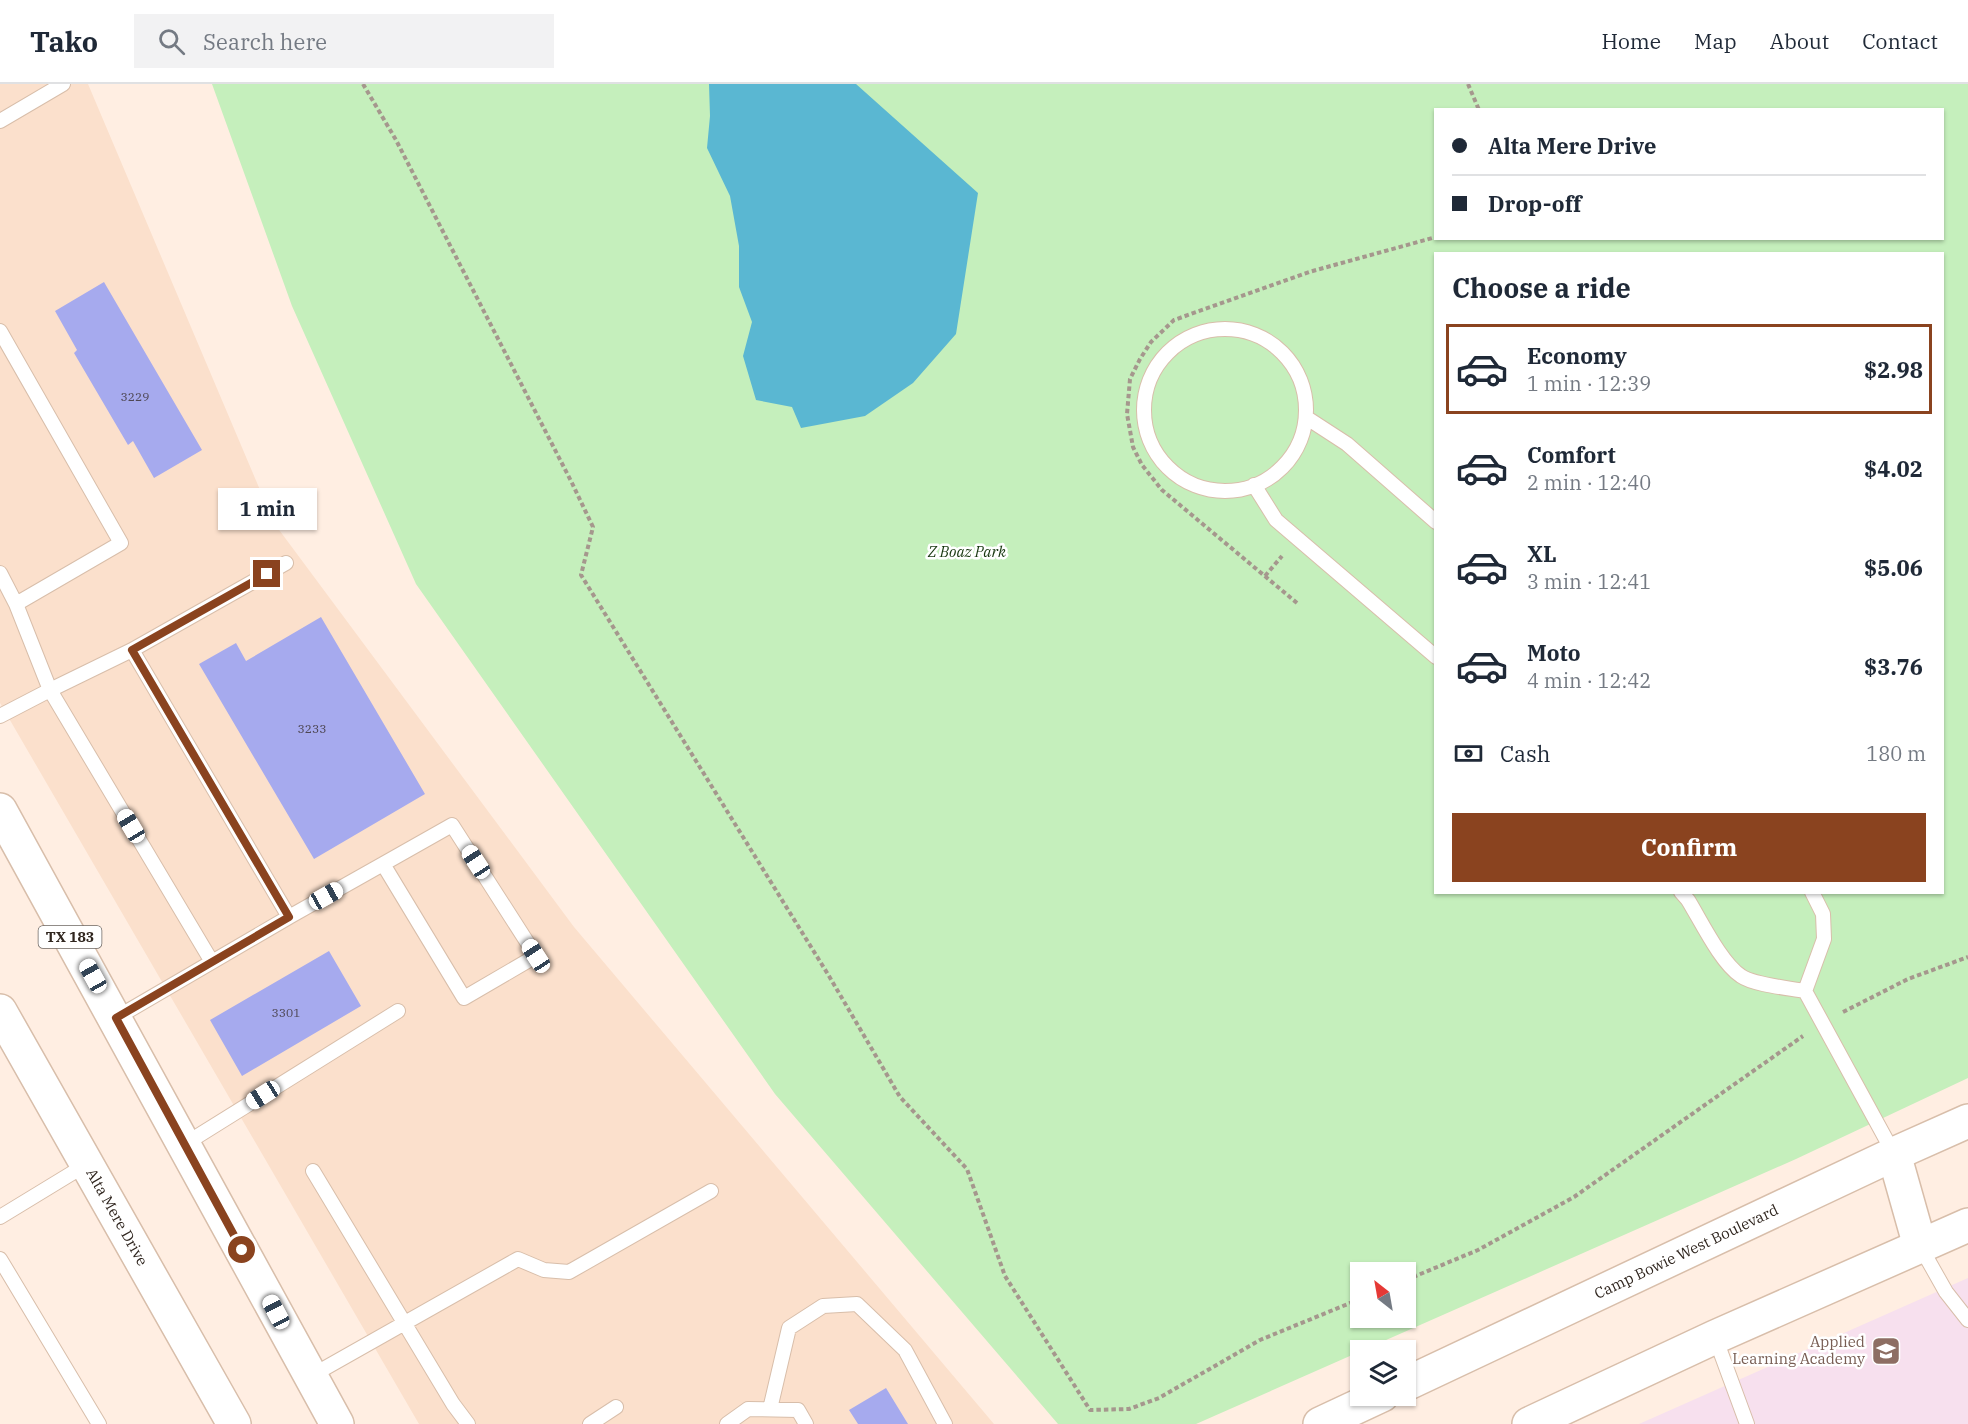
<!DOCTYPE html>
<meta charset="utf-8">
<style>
body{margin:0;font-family:"IBM Plex Serif",serif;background:#f2f2f3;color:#1f2937;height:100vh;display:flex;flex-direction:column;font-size:22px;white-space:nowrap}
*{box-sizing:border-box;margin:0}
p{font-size:20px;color:#747a83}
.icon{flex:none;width:33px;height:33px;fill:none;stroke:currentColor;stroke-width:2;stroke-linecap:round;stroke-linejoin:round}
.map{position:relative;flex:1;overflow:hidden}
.sheet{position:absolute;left:1434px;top:168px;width:510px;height:642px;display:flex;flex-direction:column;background:#fff;border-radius:0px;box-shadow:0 2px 4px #0004}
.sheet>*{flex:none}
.top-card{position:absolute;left:1434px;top:24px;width:510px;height:132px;border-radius:0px;box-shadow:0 2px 4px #0004;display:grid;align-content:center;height:132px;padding:0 18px;background:#fff}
.needle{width:39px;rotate:329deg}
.fabs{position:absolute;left:1350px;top:1178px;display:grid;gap:12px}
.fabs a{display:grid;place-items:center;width:66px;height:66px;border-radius:0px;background:#fff;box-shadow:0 2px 4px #0004;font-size:30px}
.end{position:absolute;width:27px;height:27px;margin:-14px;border:8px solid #8a431f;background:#fff;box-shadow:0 0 0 3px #fff}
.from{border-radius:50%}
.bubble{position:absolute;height:42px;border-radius:0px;background:#fff;box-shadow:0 2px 4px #0004;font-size:20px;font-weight:700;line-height:42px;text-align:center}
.car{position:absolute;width:18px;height:36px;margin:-18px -9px;border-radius:8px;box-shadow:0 0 4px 2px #0007;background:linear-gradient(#fff 24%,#345 0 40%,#fff 0 76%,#345 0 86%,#fff 0)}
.top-card b{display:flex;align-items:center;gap:21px;height:57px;font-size:22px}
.top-card b+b{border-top:2px solid #e0e1e3}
.top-card i{width:15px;height:15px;background:#1f2937}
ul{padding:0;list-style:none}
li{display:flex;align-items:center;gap:18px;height:90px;margin:0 12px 9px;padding:0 6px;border:3px solid transparent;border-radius:0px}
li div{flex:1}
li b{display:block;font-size:22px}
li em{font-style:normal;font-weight:700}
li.active{border-color:#8a431f}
li>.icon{width:54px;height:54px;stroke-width:1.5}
h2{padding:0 18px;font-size:27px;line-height:72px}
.pay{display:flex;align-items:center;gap:15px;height:66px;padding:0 18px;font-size:22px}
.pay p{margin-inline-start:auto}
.primary-button{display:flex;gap:12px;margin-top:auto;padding:12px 18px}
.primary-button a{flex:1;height:69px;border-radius:0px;background:#8a431f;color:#fff;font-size:24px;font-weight:700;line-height:69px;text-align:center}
header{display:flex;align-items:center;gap:36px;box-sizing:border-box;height:84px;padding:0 30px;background:#fff;border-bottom:2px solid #e0e1e3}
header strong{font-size:28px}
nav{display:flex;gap:33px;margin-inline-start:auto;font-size:21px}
.search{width:420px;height:54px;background:#f2f2f3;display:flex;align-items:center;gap:15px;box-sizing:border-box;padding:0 21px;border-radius:0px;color:#747a83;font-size:22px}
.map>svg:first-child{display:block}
.built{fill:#fbe0cc}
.education{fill:#f7e0ee}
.green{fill:#c5efbc;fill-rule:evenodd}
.water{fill:#5ab7d2}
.building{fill:#a6aaee}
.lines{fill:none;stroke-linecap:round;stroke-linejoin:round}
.lane-casing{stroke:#d8beaa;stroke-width:16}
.primary-casing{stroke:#d8beaa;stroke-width:36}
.path{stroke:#a5978d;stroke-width:4;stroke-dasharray:4.5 3;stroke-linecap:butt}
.lane{stroke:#fff;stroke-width:14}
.primary{stroke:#fff;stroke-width:33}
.route{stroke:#8a431f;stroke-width:8}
.labels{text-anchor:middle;stroke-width:5;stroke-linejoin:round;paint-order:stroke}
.number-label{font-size:12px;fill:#4e4753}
.shield{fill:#fff;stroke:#6e6762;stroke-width:1.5}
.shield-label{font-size:14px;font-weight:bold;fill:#30261f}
.park-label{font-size:15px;font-style:italic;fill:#16360e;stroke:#fff}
.street-label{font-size:15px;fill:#30261f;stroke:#fff}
.education-label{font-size:15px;fill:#785e54;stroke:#fff;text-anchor:end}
</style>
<header>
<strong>Tako</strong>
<div class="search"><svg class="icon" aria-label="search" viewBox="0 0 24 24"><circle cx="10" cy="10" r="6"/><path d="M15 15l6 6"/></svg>Search here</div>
<nav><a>Home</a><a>Map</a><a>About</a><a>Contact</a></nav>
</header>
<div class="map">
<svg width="1968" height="1340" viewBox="0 0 1968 1340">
<rect width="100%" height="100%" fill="#ffeee2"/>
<path class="built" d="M0 0H88L274 439 574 843 994 1340H419L0 619Z"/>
<path class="education" d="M1968 1194V1340H1639Z"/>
<path class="green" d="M212 0H1968V994L1796 1075 1196 1340H1058L775 1010 416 500 292 222ZM1436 26H1942V154H1436ZM1436 170H1942V808H1436ZM1360 1188H1406V1233H1360Z"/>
<path class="water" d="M709 0H856L978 109 956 250 913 299 865 332 801 344 792 323 756 316 743 272 752 238 739 203V162L730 112 707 64 710 32Z"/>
<path class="building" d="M104 198 202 366 154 394 133 357 128 361 74 269 77 266 55 227Z
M321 533 425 710 314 775 199 580 236 559 246 577Z
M329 867 361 922 242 992 210 936Z
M886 1304 908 1340H858L849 1326Z"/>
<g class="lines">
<g class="lane-casing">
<path id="lane" d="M0 37 63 0
M1144 326a81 81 0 1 1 162 0a81 81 0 1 1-162 0Z
M0 247 121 459 16 520
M1307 334 1347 360 1436 438
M1254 401 1276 436 1436 573
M0 489 16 520 50 606 0 632
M132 566 286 479
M1681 808 1688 816C1701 837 1721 879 1741 892 1754 901 1789 904 1805 907L1894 1070
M289 833 383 780 464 914 536 872 452 741 383 780
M1805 907 1824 855 1823 830 1812 808
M116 934 289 833 132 566 50 606 212 878
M185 1060 398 927
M313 1087 453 1320 468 1340
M0 1133 87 1080
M1920 1162 1946 1208 1968 1236
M0 1175 99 1340
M1715 1253 1747 1340
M311 1292 518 1175 544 1186 569 1188 711 1107
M770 1325 789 1244 823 1222 857 1220 905 1266 945 1340
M590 1340 616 1323
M727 1340 748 1325 798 1326 806 1340"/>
</g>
<g class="primary-casing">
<g id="primary">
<path d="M0 726 337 1340"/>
<path id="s1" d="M0 927 234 1340"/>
<path d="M1894 1070 1920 1162"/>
<path id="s2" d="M1406 1300 1894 1070 1968 1037"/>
<path d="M1320 1340 1382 1311"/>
<path d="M1529 1340 1715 1253 1968 1141"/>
</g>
</g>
<path class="path" d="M363 0 396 56 572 399 593 443 581 491 829 892 900 1013 967 1085 1005 1192 1090 1326 1129 1325 1159 1314 1260 1256 1360 1215
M1468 0 1479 26
M1265 492 1282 472
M1297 519 1162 406 1142 381 1133 363 1127 330 1130 295 1140 275 1151 258 1174 236 1309 188 1436 153
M1843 928 1908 895 1968 873
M1406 1196 1478 1166 1574 1113 1803 952"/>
<use href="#lane" class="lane"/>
<use href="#primary" class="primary"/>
</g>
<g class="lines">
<path class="route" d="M242 1166 116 934 289 833 132 566 267 490"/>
</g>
<defs>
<g id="school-square" transform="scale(1.5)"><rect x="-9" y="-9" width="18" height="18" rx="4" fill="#8d6e63" stroke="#fff"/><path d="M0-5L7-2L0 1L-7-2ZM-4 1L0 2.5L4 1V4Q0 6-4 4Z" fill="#fff"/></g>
</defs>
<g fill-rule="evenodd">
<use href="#school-square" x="1886" y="1267"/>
</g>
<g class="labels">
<g class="number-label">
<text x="135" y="317">3229</text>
<text x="312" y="649">3233</text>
<text x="286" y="933">3301</text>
</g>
<rect class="shield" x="38.5" y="842" width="63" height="22" rx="4.5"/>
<g class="shield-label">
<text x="70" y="858">TX 183</text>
</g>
<g class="park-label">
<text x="967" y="473">Z Boaz Park</text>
</g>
<g class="street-label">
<text dy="5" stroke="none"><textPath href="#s1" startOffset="237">Alta Mere Drive</textPath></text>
<text dy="5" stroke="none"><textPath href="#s2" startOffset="310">Camp Bowie West Boulevard</textPath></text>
</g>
<g class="education-label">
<text x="1865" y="1263">Applied<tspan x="1865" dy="17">Learning Academy</tspan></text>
</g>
</g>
</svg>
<div class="fabs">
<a><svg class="needle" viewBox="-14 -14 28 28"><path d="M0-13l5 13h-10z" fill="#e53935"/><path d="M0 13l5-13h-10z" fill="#747a83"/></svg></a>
<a><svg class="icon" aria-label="layers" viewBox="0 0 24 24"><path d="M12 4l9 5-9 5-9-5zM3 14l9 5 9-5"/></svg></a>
</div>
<i class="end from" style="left:242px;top:1166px"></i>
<i class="end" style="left:267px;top:490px"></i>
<div class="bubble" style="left:218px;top:404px;width:99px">1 min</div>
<i class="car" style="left:131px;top:742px;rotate:329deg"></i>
<i class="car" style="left:476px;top:778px;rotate:327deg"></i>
<i class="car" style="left:326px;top:812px;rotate:61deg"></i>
<i class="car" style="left:536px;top:872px;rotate:327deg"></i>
<i class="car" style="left:93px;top:892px;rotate:331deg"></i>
<i class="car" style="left:263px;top:1011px;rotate:238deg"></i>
<i class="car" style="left:276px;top:1228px;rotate:332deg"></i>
<div class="top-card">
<b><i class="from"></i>Alta Mere Drive</b>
<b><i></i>Drop-off</b>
</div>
<section class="sheet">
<h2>Choose a ride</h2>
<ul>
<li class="active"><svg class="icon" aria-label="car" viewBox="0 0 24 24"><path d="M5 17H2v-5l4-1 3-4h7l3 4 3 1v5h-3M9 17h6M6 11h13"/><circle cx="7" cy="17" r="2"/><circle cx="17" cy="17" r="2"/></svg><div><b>Economy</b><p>1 min · 12:39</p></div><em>$2.98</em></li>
<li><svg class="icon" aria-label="car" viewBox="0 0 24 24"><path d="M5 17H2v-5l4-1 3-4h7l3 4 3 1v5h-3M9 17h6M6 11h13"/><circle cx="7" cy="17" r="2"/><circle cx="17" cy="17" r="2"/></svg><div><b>Comfort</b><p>2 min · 12:40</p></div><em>$4.02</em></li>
<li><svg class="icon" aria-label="car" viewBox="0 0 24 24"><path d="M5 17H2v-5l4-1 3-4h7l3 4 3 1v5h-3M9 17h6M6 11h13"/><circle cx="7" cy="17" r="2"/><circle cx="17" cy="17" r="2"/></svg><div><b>XL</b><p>3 min · 12:41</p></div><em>$5.06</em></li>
<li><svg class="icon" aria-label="car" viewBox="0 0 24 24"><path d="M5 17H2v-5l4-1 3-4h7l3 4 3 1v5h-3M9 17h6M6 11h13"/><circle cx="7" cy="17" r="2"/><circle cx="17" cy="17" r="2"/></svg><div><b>Moto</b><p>4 min · 12:42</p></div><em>$3.76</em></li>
</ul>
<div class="pay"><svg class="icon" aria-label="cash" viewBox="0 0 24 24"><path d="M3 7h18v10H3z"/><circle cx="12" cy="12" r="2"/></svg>Cash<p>180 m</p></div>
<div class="primary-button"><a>Confirm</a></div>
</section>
</div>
